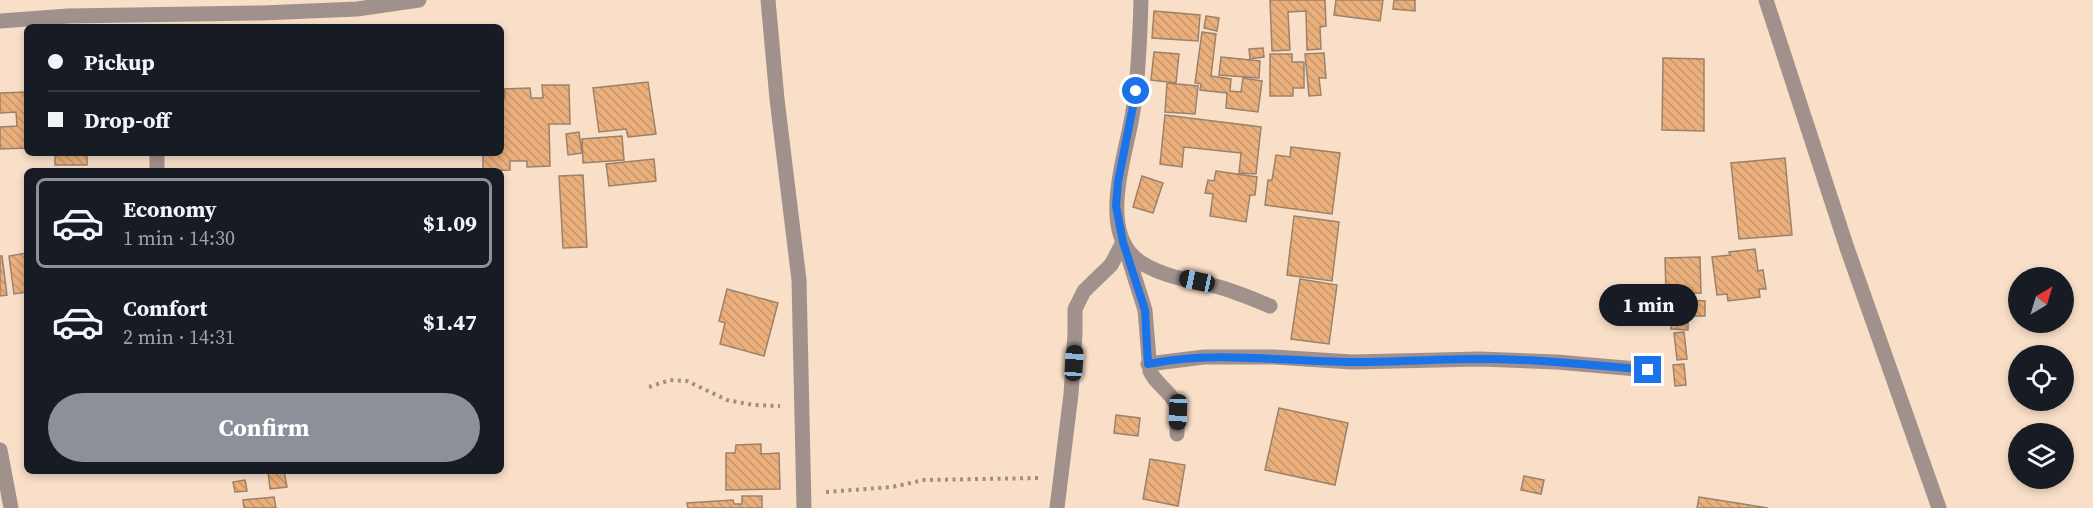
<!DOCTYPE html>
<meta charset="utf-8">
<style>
body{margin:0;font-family:"Source Serif 4",serif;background:#20242c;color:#f1f3f6;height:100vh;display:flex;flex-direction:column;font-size:22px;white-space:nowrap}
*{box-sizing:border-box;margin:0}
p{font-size:20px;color:#9ea1a6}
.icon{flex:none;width:33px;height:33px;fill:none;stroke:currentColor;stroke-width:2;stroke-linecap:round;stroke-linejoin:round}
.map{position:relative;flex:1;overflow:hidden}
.details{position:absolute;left:24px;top:168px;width:480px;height:306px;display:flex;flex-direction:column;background:#171b24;border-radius:9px;box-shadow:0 3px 9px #0003}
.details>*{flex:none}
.hud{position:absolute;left:24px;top:24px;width:480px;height:132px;border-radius:9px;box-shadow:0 3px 9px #0003;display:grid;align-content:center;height:132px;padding:0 24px;background:#171b24}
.needle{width:39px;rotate:38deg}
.fabs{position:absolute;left:2008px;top:267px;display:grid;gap:12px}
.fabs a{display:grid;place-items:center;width:66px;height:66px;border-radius:50%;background:#171b24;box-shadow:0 3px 9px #0003;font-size:30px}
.end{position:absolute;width:27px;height:27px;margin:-14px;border:8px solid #1a73e8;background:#fff;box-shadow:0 0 0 3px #fff}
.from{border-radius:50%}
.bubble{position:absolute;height:42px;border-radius:21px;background:#171b24;box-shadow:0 3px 9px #0003;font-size:20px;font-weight:700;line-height:42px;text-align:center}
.car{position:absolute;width:18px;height:36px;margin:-18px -9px;border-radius:8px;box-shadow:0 0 4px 2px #0007;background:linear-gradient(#222 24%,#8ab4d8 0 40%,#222 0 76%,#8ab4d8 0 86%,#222 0)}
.hud b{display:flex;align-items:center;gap:21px;height:57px;font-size:22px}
.hud b+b{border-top:2px solid #363941}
.hud i{width:15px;height:15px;background:#f1f3f6}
ul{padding:10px 0 0;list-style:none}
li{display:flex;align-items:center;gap:18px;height:90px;margin:0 12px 9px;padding:0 12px;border:3px solid transparent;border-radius:9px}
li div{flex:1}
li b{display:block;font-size:22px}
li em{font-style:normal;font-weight:700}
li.selected{border-color:#8c9099}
li>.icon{width:54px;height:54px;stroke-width:1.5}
.primary-button{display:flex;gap:12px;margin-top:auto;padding:12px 24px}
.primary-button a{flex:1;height:69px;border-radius:36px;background:#8c9099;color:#fff;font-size:24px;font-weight:700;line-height:69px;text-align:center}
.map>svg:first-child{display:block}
.building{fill:url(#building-back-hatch);stroke:#9a826d;stroke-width:1.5}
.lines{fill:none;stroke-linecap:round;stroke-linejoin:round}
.path{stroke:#a18e7d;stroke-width:4;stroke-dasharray:3 4.5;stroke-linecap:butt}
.street{stroke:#a1918d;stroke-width:15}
.route{stroke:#1a73e8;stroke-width:8}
</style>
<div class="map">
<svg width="2093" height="508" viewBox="0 0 2093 508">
<defs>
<pattern id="building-back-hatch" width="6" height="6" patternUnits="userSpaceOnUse" patternTransform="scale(1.5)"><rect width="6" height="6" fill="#eaaf7b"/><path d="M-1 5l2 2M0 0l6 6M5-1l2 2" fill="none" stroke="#c89669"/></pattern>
</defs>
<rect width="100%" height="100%" fill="#f9dfc8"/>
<path class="building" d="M1270 0H1325L1326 26 1320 27 1321 49 1307 50 1306 11 1288 12 1290 50 1272 51Z
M1336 0H1383L1380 21 1334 15Z
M1394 0H1415V11L1393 9Z
M1154 11 1200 15 1198 41 1152 38Z
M1206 16 1219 18 1217 31 1204 28Z
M1202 32 1216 34 1211 76 1231 79 1230 91 1241 92 1243 78 1262 81 1258 112 1226 108 1227 93 1200 90 1201 84 1195 83Z
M1263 48 1264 57 1250 59 1249 49Z
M1154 52 1179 54 1176 83 1151 80Z
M1324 53 1326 78H1319L1321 95 1309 96 1305 54Z
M1270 54H1292V62H1304V88H1293V96H1270Z
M1221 57 1260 61 1259 78 1219 75Z
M1663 58 1704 59V131L1662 130Z
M648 82 656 134 628 137 626 129 599 132 593 88Z
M1167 83 1198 86 1195 114 1165 112Z
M542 85H569L570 124H549L550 166 527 167V161H510V170L483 171V153H501V98H505L504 89 530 88 531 98H543Z
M27 92V148L0 149V127L17 126 16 112 0 113V93Z
M1165 115 1261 127 1256 174 1239 173 1241 153 1184 147 1182 167 1160 164Z
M579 132 582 153 568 155 566 134Z
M622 136 624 160 583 163 582 139Z
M1291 147 1340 153 1332 214 1265 205 1268 180H1272L1276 155 1290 157Z
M55 153H87V165H55Z
M1785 158 1792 235 1739 239 1731 163Z
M654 159 656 181 609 186 606 164Z
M1216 171 1257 177 1255 195H1250L1246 222 1210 216 1213 194 1205 193 1208 180 1214 181Z
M583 175 587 247 563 248 559 176Z
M1142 176 1163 183 1153 213 1133 207Z
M1294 216 1339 222 1332 281 1287 275Z
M1755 249 1758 271 1763 270 1766 289H1759L1760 297 1728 301 1727 294 1717 295 1712 257 1730 255 1729 252Z
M27 253V292L14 294 9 256Z
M0 256H2L7 295 0 296Z
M1700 257 1701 293 1666 294 1665 258Z
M1300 279 1337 285 1329 344 1291 339Z
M727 289 778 303 764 356 720 344 725 323 719 321Z
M1672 299 1705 301V316H1688V330L1671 329Z
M1684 332 1687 359 1677 360 1674 333Z
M1684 364 1686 385 1675 386 1673 365Z
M1279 408 1348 423 1335 485 1265 470Z
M1116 415 1140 418 1138 436 1114 433Z
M761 444V454L779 453 780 489 726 490V453H735L736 445Z
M1150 459 1185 465 1178 506 1143 499Z
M268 471H284L287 487 270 489Z
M1524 476 1544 480 1541 494 1521 490Z
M245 480 247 491 235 492 233 482Z
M742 496H762V508H688L687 503 733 500 734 504H742Z
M274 497 276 508H244L243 500Z
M1699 497 1768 508H1697Z"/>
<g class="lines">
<path class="path" d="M649 387 670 380 687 381 727 400 753 405 780 406
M826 492 892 487 924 480 1040 478"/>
<path class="street" d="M768 0 777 99 799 280 804 508
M1141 0C1140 35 1139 70 1134 104 1129 150 1092 237 1145 265 1168 278 1195 281 1219 287 1237 292 1253 299 1270 306
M1766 0 1847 248 1939 508
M0 21 68 16 262 13 357 9 419 0
M157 171V153
M1126 250 1145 310 1150 371C1156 385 1171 391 1176 405 1179 414 1177 424 1177 434
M1148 364 1204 357H1274L1352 362 1480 359 1557 362 1648 370
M0 450 11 508
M1057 508 1071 394 1075 334V309L1084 291 1111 265 1123 242"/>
</g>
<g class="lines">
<path class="route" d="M1136 91 1118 182 1116 206 1123 242 1145 310 1148 364C1218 350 1283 362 1352 362 1395 362 1437 359 1480 359 1536 359 1592 365 1648 370"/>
</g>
</svg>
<div class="fabs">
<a><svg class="needle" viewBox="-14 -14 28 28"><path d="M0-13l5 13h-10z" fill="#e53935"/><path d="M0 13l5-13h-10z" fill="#9ea1a6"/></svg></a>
<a><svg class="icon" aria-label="locate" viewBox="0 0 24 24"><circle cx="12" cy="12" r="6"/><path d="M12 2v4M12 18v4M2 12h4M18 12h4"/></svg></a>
<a><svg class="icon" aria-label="layers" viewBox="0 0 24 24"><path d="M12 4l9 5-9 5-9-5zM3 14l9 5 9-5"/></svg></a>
</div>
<i class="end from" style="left:1136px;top:91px"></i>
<i class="end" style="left:1648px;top:370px"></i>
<div class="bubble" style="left:1599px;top:284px;width:99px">1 min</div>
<i class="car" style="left:1197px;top:281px;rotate:282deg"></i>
<i class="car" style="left:1074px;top:363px;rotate:4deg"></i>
<i class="car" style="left:1178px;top:412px;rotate:182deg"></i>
<div class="hud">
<b><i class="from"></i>Pickup</b>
<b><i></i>Drop-off</b>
</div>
<section class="details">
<ul>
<li class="selected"><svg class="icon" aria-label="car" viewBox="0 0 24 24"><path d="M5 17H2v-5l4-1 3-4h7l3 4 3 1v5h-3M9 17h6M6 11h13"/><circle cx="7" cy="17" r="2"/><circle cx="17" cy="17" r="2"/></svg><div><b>Economy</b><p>1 min · 14:30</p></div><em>$1.09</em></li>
<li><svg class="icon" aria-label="car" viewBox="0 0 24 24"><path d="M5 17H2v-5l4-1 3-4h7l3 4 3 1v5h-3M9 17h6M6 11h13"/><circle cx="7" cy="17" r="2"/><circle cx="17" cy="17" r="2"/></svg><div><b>Comfort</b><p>2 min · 14:31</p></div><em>$1.47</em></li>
</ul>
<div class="primary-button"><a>Confirm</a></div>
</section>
</div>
